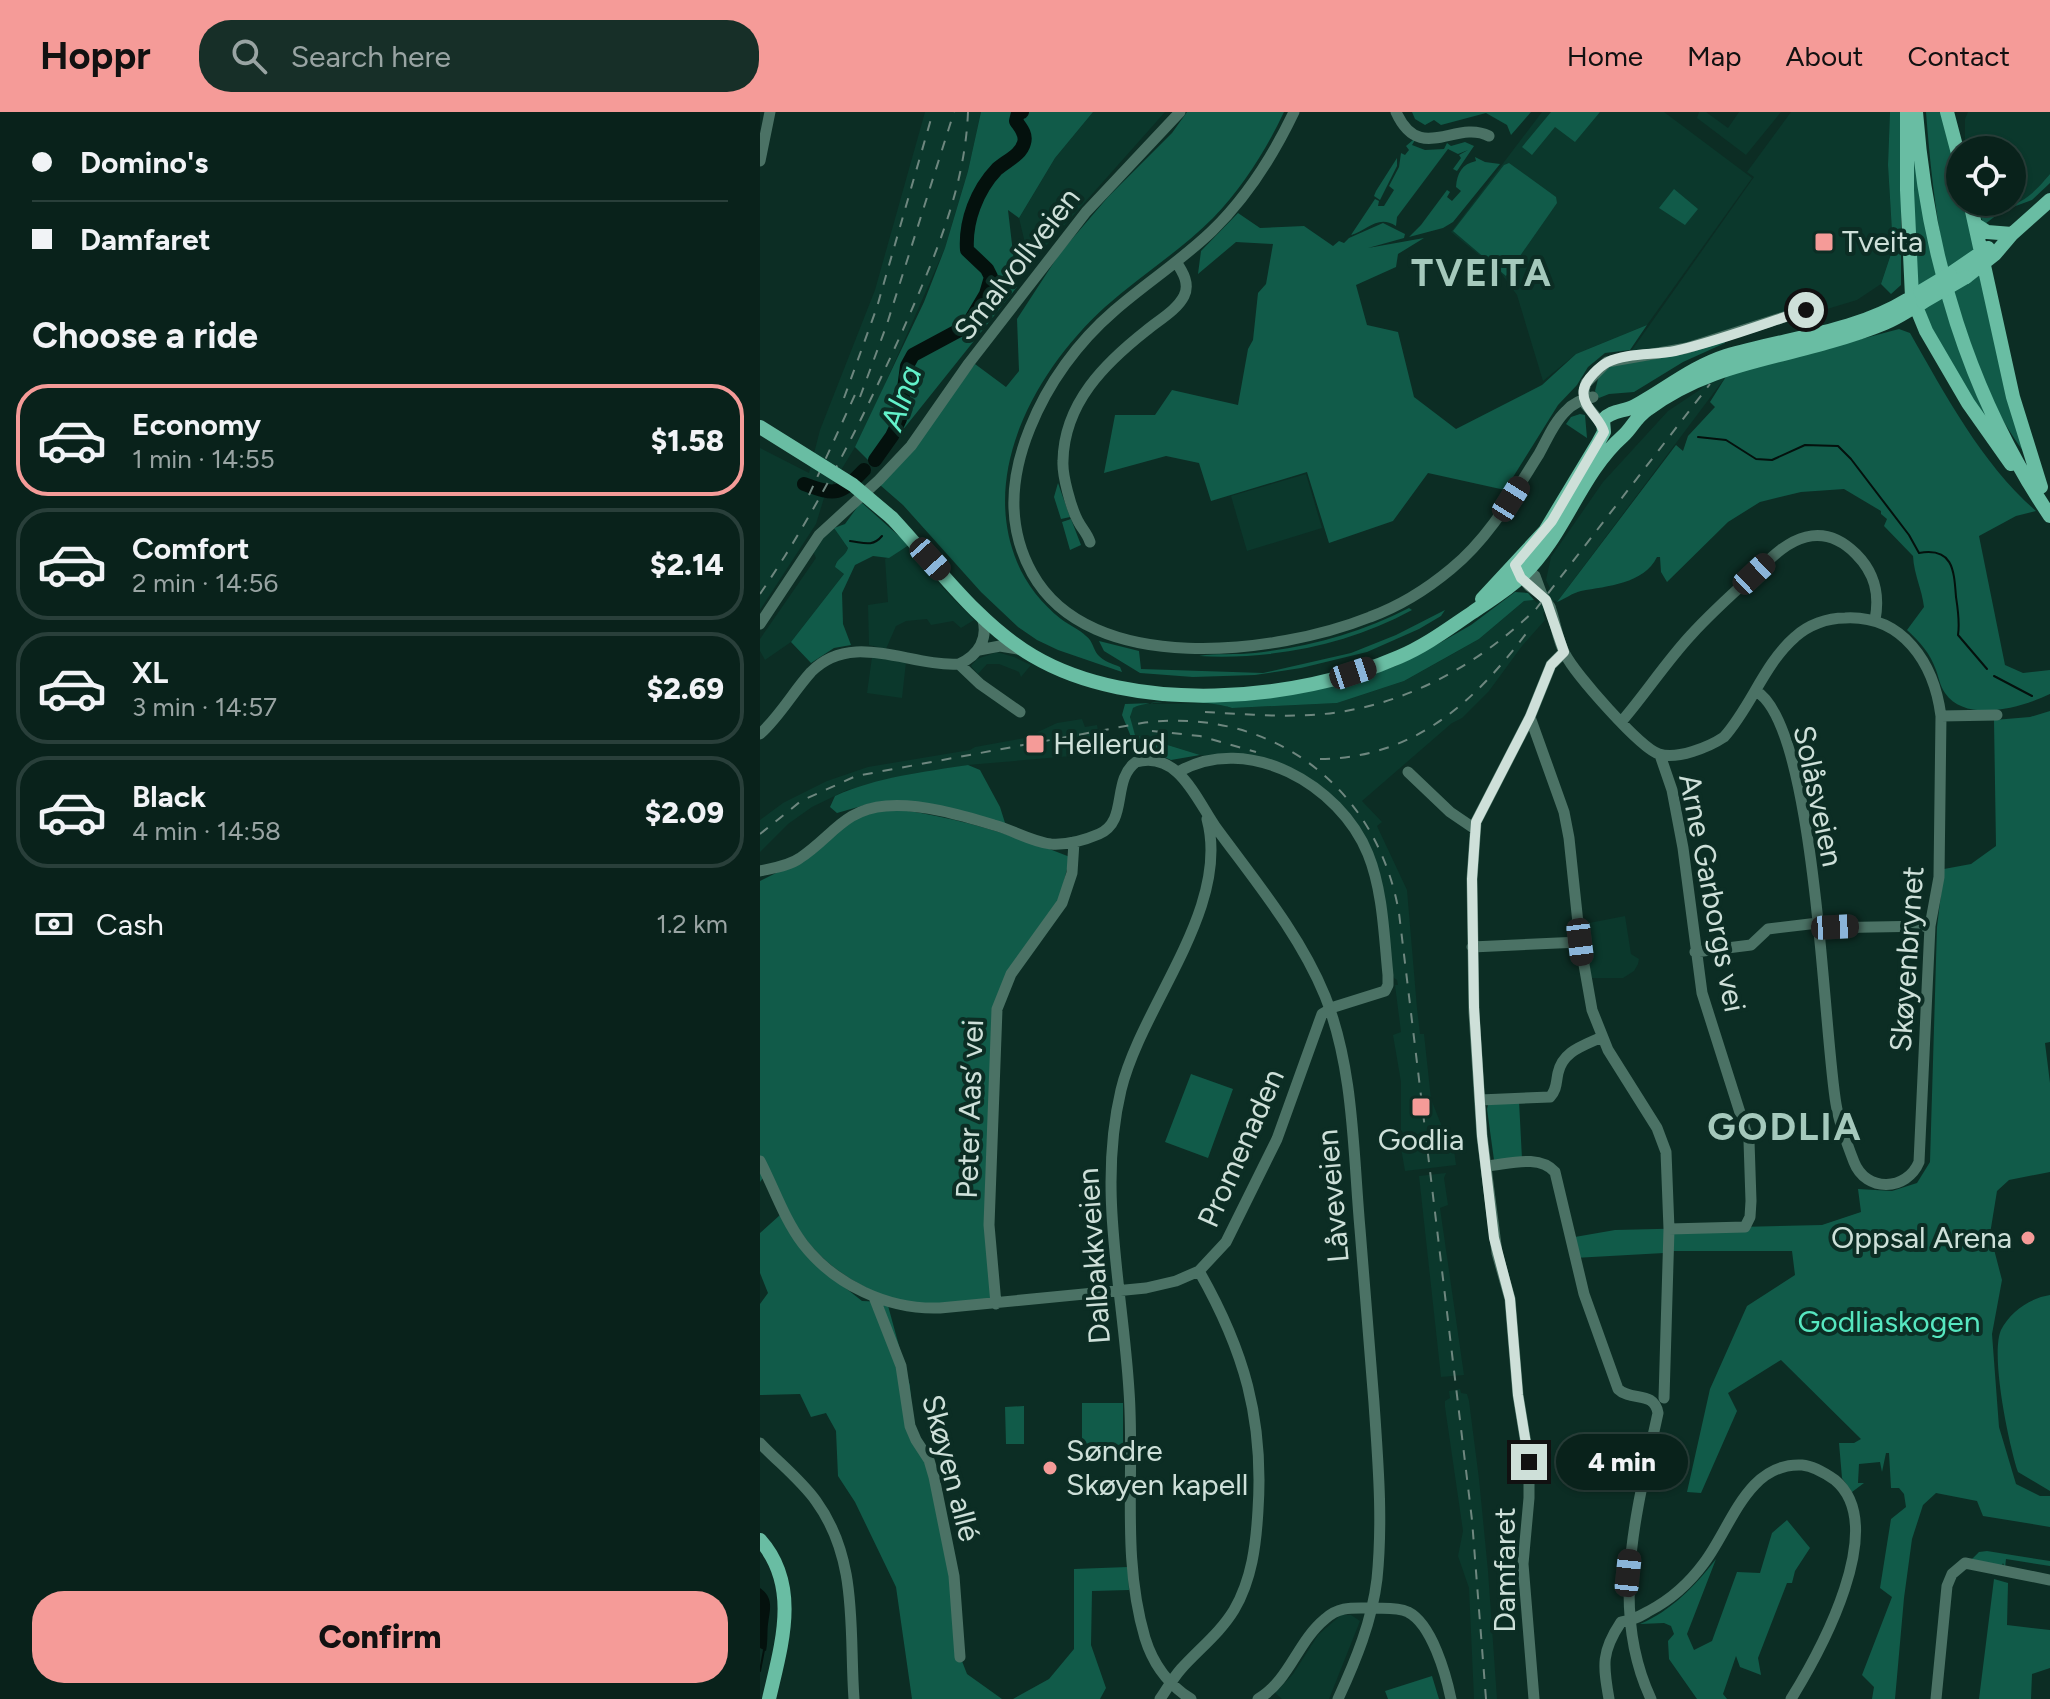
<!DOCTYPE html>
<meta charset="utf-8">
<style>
body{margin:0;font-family:Figtree,sans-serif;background:#172f28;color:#f1f3f6;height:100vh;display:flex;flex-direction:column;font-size:30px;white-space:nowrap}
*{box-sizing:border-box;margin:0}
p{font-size:26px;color:#99a4a3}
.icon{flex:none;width:44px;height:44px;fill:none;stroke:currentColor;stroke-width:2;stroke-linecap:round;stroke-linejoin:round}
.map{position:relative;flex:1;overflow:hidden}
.side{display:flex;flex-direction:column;background:#09221b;width:760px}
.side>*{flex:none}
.top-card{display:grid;align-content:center;height:176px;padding:0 32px;background:#09221b}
.fabs{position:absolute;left:1186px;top:24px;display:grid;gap:16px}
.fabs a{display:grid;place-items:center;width:80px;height:80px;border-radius:50%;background:#09221b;box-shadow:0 2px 6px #0004,0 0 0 2px #293f3a;font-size:40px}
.end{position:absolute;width:36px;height:36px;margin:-18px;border:10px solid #cee0d9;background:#111;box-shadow:0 0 0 4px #111}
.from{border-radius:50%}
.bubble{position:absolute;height:56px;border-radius:28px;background:#09221b;box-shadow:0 2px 6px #0004,0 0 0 2px #293f3a;font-size:26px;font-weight:800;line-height:56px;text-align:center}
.car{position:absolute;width:24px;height:48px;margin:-24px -12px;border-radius:10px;box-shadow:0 0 6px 2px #0007;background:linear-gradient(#222 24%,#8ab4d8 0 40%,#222 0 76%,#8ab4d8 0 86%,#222 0)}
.top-card b{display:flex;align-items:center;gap:28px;height:76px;font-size:30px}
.top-card b+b{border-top:2px solid #293f3a}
.top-card i{width:20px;height:20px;background:#f1f3f6}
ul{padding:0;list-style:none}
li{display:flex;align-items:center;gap:24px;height:112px;margin:0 16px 12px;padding:0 16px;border:4px solid #293f3a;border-radius:32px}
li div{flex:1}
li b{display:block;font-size:30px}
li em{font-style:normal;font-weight:800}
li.on{border-color:#f59b98}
li>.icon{width:72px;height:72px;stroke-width:1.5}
h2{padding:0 32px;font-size:36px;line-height:96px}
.pay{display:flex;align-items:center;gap:20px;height:88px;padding:0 32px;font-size:30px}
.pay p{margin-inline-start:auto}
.button{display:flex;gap:16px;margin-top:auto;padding:16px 32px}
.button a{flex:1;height:92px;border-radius:32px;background:#f59b98;color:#111;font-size:32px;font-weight:800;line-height:92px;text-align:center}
header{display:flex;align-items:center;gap:48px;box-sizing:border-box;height:112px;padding:0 40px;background:#f59b98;color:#111}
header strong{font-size:38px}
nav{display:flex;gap:44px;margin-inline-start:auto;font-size:28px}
.search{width:560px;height:72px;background:#172f28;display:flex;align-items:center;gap:20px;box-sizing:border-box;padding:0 28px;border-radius:32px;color:#99a4a3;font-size:30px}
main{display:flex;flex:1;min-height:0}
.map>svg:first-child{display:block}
.built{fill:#0b382c}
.green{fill:#115b49}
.water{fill:#04110d}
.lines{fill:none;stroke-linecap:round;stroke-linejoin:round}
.stream{stroke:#04110d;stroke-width:2}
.river{stroke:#04110d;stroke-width:14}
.minor{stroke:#4b7265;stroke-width:11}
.major{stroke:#69bda3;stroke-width:14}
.rail{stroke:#6e877f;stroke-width:2;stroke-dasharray:10 10;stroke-linecap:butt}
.minor-bridge{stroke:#4b7265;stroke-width:11}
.major-bridge{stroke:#69bda3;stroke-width:14}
.route{stroke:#cee0d9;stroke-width:10}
.poi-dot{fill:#f59b98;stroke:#0c2d24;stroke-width:3}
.labels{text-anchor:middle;stroke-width:8;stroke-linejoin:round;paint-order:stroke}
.poi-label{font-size:30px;fill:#cee0d9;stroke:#0c2d24;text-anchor:start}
.street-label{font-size:30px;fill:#cee0d9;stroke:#0c2d24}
.park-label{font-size:30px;fill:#56e7c0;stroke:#0c2d24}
.water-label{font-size:32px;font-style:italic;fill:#62f2ca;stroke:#0c2d24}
.district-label{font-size:38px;font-weight:bold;letter-spacing:2px;fill:#a5c9bc;stroke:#0c2d24}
</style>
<header>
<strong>Hoppr</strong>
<div class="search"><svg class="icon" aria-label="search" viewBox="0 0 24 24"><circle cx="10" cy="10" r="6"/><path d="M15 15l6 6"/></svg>Search here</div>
<nav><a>Home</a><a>Map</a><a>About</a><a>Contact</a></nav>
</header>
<main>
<section class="side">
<div class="top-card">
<b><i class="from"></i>Domino's</b>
<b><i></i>Damfaret</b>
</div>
<h2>Choose a ride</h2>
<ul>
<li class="on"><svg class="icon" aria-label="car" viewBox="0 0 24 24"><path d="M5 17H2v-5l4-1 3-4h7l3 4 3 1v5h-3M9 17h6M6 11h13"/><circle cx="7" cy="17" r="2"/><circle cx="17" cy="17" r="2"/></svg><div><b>Economy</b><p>1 min · 14:55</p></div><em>$1.58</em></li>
<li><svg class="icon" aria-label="car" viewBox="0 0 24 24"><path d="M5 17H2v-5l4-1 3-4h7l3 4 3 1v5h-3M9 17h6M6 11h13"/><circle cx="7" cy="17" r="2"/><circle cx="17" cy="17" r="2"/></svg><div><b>Comfort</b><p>2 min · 14:56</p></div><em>$2.14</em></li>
<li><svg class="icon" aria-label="car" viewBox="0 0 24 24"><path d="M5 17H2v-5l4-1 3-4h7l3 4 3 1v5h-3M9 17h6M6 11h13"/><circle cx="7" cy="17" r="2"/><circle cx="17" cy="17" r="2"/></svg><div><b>XL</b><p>3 min · 14:57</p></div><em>$2.69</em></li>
<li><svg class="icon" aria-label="car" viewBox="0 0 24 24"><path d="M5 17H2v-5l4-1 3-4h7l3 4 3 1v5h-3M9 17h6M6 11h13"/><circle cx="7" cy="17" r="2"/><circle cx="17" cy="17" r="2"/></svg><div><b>Black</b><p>4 min · 14:58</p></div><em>$2.09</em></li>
</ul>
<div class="pay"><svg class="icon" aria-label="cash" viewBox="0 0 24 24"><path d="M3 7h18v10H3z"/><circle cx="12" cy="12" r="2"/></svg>Cash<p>1.2 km</p></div>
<div class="button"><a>Confirm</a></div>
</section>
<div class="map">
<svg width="1290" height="1587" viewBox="0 0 1290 1587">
<rect width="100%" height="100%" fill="#0c2d24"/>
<path class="built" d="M165 0H221L208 59 185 136 103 322 64 386 56 412 0 498V336L49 361 60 318 115 178Z
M333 0H405L270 152 259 106 295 46Z
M782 0H904L992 66 887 213 816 242 783 269 757 183 741 161 691 120Z
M939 0H946L968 16 979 0H1021L986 43 937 6Z
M1031 0H1130L1128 53 1133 136 1121 172 1097 188 907 245 881 249 872 238 994 65 987 60Z
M1208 0H1290V62L1269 87 1242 97 1233 90H1252V38H1209L1205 34V7Z
M967 263 797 490 795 488 783 502 785 508 762 534 729 579 702 606 692 611 602 689 622 710 617 714 647 778 657 896 660 922H664L671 987 690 1035 694 1038 696 1053 645 1059 641 1036V970L633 923 641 920 635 873H638L637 868 634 866 627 820 597 715 528 656 440 643 375 623 370 608 371 599 375 594 384 592 457 591 472 596 577 591 644 569 698 539 719 527 764 489 774 488 777 491 790 476 786 468 791 445 843 370 908 299 941 277 946 271Z
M546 362 562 416 487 439 471 384Z
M74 416 88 436 87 441 75 452V455L84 462 31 530 5 548 0 539V527L56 446 52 437Z
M149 433 183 476 214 508 201 516 193 509 171 513 167 507 146 509 136 514 126 537 109 533 108 493 128 490 125 447Z
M237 540 254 545 271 553 261 565 259 560 239 552H227L218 562 211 554 217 547Z
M112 545 146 550 142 586 107 581Z
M322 607 325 615 337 613 340 631 330 632 333 636 323 643 208 653 87 678 52 695 28 712 0 740V708L23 691 67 669 108 655 210 638 215 635 265 626 297 611Z
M865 804 871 842 879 847 878 852 874 859 863 866H831L824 812Z
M686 1061 684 1066 688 1093 680 1096 704 1263 681 1265 659 1064Z
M700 1277 701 1281 707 1282 709 1289 719 1367 728 1459 737 1587H714L709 1476 698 1444 703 1419 685 1295V1289L690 1286 689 1279Z
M581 1503H591L600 1509 569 1587H522L515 1581 533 1562 558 1523Z"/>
<path class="green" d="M221 0H333L295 46 259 106 248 98 257 175 114 354 95 335 164 190 185 136 208 59Z
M427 0H524C506 38 483 75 453 106 420 139 380 164 345 195 278 256 219 358 257 450 266 472 282 492 301 507 309 513 319 517 326 524 333 529 333 537 338 543 343 549 353 552 360 555L362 560 298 538 277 528 258 515 221 480 143 393 120 373 215 252 246 275 259 259 257 207 300 141 348 85 412 21Z
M652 0H771L751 23 747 13 726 1 681 13 674 8 665 13 655 7Z
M791 0H840L815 30 795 15 772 43 762 35Z
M1130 0H1141V173L1131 182 1121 172 1133 136 1128 53Z
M1166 0H1183L1200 68V90H1206L1266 343C1193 245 1175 118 1166 0Z
M1153 4 1161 73 1233 311 1219 302 1163 200 1154 160Z
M653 28H655L652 33 665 38 684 37 687 31 691 34 705 30 714 34 697 59 693 57 701 46 699 43 708 38 698 42 688 37 637 105 636 114C618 102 608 118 591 123L615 87 619 89 618 94H624L634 78 629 74 639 55 641 41 645 43 649 38 646 34Z
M715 45 725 50 740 52 693 110 683 116 649 125 661 113 687 78 690 80 687 85 692 89 701 79 696 75C697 61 702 52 716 49Z
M637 46V54L620 88 614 84 616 79Z
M749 51 796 85 797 91 746 164 693 119 744 53Z
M1290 62V71L1272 88 1242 99 1225 112 1223 110 1214 90H1233L1242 97C1266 89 1273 82 1290 62Z
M914 77 938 97 925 113 899 96Z
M478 101 500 116 544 114 573 134 579 129 584 131 589 126 623 111 645 122 644 126 608 136 664 126 638 142 636 155 596 173 607 213 638 220 654 285 696 317 782 273 816 242 887 213 870 238 845 241 828 255 817 273 798 293 745 378 668 361 633 409 569 431 547 360 451 389 439 351 406 344 344 361 355 303H395L412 278 478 293 488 237 493 228 498 181 506 172 513 132 476 130 438 162 441 139Z
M1139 217 1150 221C1186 284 1222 352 1276 399L1256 404 1219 424 1245 553 1263 561 1290 558V582C1263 595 1206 612 1185 581 1180 574 1179 566 1176 558 1170 541 1160 530 1147 518L1164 495C1162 477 1154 463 1153 444L1124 414 1127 407 1121 402V399L1084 377 1041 380 1000 390 968 410 907 470 901 460 900 445H897C884 472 847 474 821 479 812 481 805 487 797 490L916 333 923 339 928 324 955 295 950 290 967 263Z
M964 228 965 231 923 250 874 280 849 282 839 286 835 279 839 263 850 254 907 245Z
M820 302 825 303 827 326 806 312 811 305Z
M298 371 310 405 301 407 294 385Z
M101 390 149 433 129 446 113 444 95 453 82 481 83 512 91 533 74 536 51 551 31 530 84 462 75 455C76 447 86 444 88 436L74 416 85 412Z
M311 407 321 433 310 438 302 410Z
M755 480 768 481 774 488 764 489 719 527 644 569 577 591 472 596C452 589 391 586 373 596L370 605 375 623 440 643 411 648 374 632 362 603 365 592 394 591 599 567 636 554 678 532 711 513Z
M649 496 652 498C588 533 511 548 439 544 456 541 476 543 495 541 548 535 601 521 649 496Z
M685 498 681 504 659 517 607 540 541 556 495 563 433 565 380 561 344 539 339 529 379 539 381 557 503 561 591 541 636 523Z
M1290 599V930L1285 931 1290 971V1060L1249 1068 1237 1079 1230 1122 1242 1168 1232 1222 1239 1315 1256 1372 1280 1384H1290V1415L1223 1404 1217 1389 1176 1381 1163 1393 1152 1427 1144 1486 1135 1587H1112L1114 1575 1102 1563 1132 1485 1120 1476 1131 1407 1146 1395 1144 1382 1139 1376H1131L1129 1341H1126L1122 1360 1120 1350 1099 1352 1098 1371H1104L1092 1380 1082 1366 1079 1331H1094L1101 1327 1021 1248 968 1281 977 1299 941 1381 927 1380 950 1277 987 1194 1035 1163 1032 1139H906L904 1141 814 1146 809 1126 855 1118 1062 1113 1101 1100 1098 1077 1132 1079 1157 1071 1170 1050 1177 815 1184 757 1211 752 1236 734 1234 608 1270 605Z
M208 653 220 658 240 695 246 714 112 691 77 701 70 695 75 684C117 665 163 660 208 653Z
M127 696C191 704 250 721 310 745L298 793 241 875 230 1188C208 1190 185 1194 163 1194 143 1194 122 1184 105 1175 50 1146 35 1114 7 1061L0 1070V769L42 748 96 705Z
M431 962 473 977 448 1046 405 1030Z
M759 989 762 1047 734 1048 727 997 728 993Z
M20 1103 69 1163 102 1189 127 1190 150 1274 153 1322 170 1349 189 1438 200 1544 207 1562 242 1587H152L136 1475 95 1390 78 1364 76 1319 66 1301 51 1305 40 1282 0 1283V1192L8 1181 0 1161V1121Z
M1290 1183V1379L1258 1360C1249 1333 1230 1243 1241 1218 1250 1200 1270 1186 1290 1183Z
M322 1291H363V1333L322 1332Z
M264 1294V1332H246L245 1295Z
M1027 1408 1050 1436 1035 1459 1032 1471H1027L998 1546 1001 1563 980 1555 976 1544 963 1582 967 1587H937L909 1547 908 1529 914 1522 911 1514 904 1511 880 1512C911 1499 935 1474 956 1447L927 1522 934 1538 952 1529 977 1460 1000 1461 1012 1421Z
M1227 1439 1290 1449V1454L1246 1447 1245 1456 1243 1451 1241 1456 1212 1447 1219 1440Z
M368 1455 369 1478 332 1479 331 1533 346 1576 340 1587H253L289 1567 314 1537V1457Z
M1234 1467 1248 1471 1247 1513 1290 1518V1556L1272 1562 1271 1587H1219Z
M672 1564 679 1587H628L625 1579Z"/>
<path class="water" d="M0 1476C14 1486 10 1497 8 1512 7 1520 8 1530 6 1539L0 1536Z"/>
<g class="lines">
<path class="stream" d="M938 325 966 328 996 347 1012 348 1045 333 1078 334 1091 347 1149 423 1159 441C1193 435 1194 458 1196 485 1198 498 1200 510 1198 523L1227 557
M90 429C102 430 112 436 122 424
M1234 564 1272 584
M0 1559 4 1538"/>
<path class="river" d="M115 348 132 324 140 307 147 254 153 243 207 214 226 182 231 165 227 157 207 138C205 109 217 78 237 57 246 49 261 43 264 31 267 22 260 15 256 9L258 1 262 0
M44 372C77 384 80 383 104 358"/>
<path class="minor" d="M534 0C513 44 487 85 452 119 422 148 386 171 354 199 318 230 288 271 270 316 250 365 246 414 272 461 330 566 517 542 610 505 640 494 667 477 691 457 729 426 753 383 779 342 787 328 794 310 806 299 813 291 823 287 833 285
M636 0C660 53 695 7 729 24
M0 49 10 0
M842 312 826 293 824 278 826 271 847 250 927 236 1046 198
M330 430C327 421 322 417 318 409 311 396 302 363 303 349 304 291 345 251 387 218 399 208 417 198 424 184 430 172 423 160 416 150
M763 455 775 464 782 483
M756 459 769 474 782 483
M790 495C796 511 797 527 805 542 815 562 880 636 899 642 917 648 949 635 964 625 991 595 1004 552 1035 525 1048 513 1067 506 1085 506 1143 503 1174 551 1181 604L1179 765 1170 814 1159 1050C1147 1079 1106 1081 1094 1050 1087 1032 1079 1011 1076 992 1063 917 1056 614 996 579
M0 512 59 423 119 368 151 334 209 251 326 100 420 0
M219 538 240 534 258 537
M199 552 220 572 260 600
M1181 604 1237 603
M770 605 804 700 809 726 820 830 832 898 848 938 897 1016 906 1040 909 1117 904 1286
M862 609C886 581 906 550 931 523 950 502 971 483 992 464 1008 449 1025 430 1046 425 1066 420 1082 428 1096 442 1115 461 1120 482 1115 508
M0 622C20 604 33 580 51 560 92 518 149 555 199 552 219 543 229 526 222 505
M900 643 912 678 923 736 942 881 989 1029 991 1089 990 1105 985 1115 909 1117
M648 660 690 700 715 717
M0 759C13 756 29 754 40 746 72 725 84 697 126 694 160 691 201 703 234 713 253 718 272 730 291 732 306 733 325 728 339 722 369 709 351 668 376 650 419 638 437 689 457 717 496 770 540 823 565 884 594 957 593 1039 600 1117 605 1175 609 1233 614 1291 618 1350 623 1408 617 1467 612 1509 596 1548 578 1587
M1058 816 1170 814
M712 835 820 830
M935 840 991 833 1008 817 1058 811
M720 988 790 985C797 978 796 970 798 961 803 939 823 934 842 925
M0 1049C14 1076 24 1107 43 1132 75 1173 128 1198 180 1196L386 1176 416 1169 439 1159 466 1130 517 1027 562 902 574 895 625 879 628 873V863C624 824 623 779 608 742 580 673 488 620 418 660
M727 1054C749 1052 779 1042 795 1060L824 1182 858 1277C871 1290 894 1278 898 1301 878 1394 848 1496 891 1587
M114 1185 141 1254 150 1314 156 1328 169 1348 174 1365 194 1464 200 1545
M236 1192 229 1113 237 897 251 862 302 791 312 761 314 730
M0 1331C18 1350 41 1368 56 1389 99 1448 89 1519 94 1587
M400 1587C407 1577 413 1566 421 1557 439 1537 460 1521 474 1498 492 1467 496 1433 498 1398 504 1307 484 1238 439 1159
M431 1587C407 1572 393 1552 385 1526 361 1445 375 1361 369 1279 363 1178 337 1078 361 978 382 892 471 796 447 707
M498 1587C530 1568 537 1530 565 1507 579 1494 593 1496 611 1496 623 1497 636 1495 648 1500 672 1512 686 1563 691 1587
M774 1587 763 1452 769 1386V1350L758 1283 750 1187 737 1141 722 1024 714 900 712 767 716 710 770 605 791 553 804 540
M849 1587C843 1553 841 1540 861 1510 872 1509 880 1504 889 1499 910 1488 930 1470 944 1451 971 1416 987 1350 1042 1353 1054 1354 1065 1361 1075 1368 1130 1414 1060 1540 1031 1587
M1176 1587 1187 1474 1192 1462 1205 1451 1290 1468"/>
<path class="major" d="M1147 0V78L1152 185 1166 219 1208 291 1251 352
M1156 0C1167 144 1209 284 1290 404
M1187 0 1200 49
M1210 90 1253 285 1281 375
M1216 113 1227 120 1252 122
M1190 162 1228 136
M1206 165 1235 142 1252 122 1290 88
M132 406C176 453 217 511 273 544 373 603 536 590 639 545 667 533 689 516 713 500 730 488 748 478 763 463 805 423 820 362 863 324 872 316 875 306 888 297 947 254 1005 249 1072 229 1090 224 1108 218 1125 211 1138 206 1150 197 1163 190
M722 487 785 419 838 331 844 320 843 308C851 298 864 300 875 294 906 277 932 255 966 244 1026 226 1093 221 1147 188
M0 1428C41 1474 21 1534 9 1587"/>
<path class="rail" d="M100 285 127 212 194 0
M84 286 117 195 173 0
M49 383 99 274
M0 482C56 400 101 311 142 220 173 149 205 78 208 0
M445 600C480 602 516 605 551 603 637 598 714 557 776 497L950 272
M392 619 440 624 496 640
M560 647C656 646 717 588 771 515
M0 722 41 689 96 664 382 611C510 594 617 674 639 801L712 1408 726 1587"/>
<path class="minor-bridge" d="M782 483 790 495"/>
<path class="major-bridge" d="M1160 180 1190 162
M1163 190 1206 165
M0 315 93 373 132 406"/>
</g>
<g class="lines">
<path class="route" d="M769 1350 758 1283 750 1187 734 1126 722 1024 714 895 712 767 716 710 770 605 791 553 804 540 786 488 761 466 755 453 792 409 844 320C840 305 820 294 824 277 826 267 840 254 848 250 865 241 896 243 915 239 959 229 1003 212 1046 198"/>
</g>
<g class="poi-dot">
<rect x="1054" y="120" width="20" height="20" rx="4"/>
<rect x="265" y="622" width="20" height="20" rx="4"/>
<rect x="651" y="985" width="20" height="20" rx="4"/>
<circle cx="1268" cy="1126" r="8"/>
<circle cx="290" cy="1356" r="8"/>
</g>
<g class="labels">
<g class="poi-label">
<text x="1082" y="140">Tveita</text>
<text x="293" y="642">Hellerud</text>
<text x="661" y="1038" text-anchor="middle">Godlia</text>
<text x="1252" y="1136" text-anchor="end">Oppsal Arena</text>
<text x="306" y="1349">Søndre<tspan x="306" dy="34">Skøyen kapell</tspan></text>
</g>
<g class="street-label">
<text transform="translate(257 152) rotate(-52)" y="10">Smalvollveien</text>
<text transform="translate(1058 684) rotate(78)" y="10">Solåsveien</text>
<text transform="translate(952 781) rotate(79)" y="10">Arne Garborgs vei</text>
<text transform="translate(1147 847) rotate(-86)" y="10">Skøyenbrynet</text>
<text transform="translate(210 997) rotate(-88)" y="10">Peter Aas’ vei</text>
<text transform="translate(481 1036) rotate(-66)" y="10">Promenaden</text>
<text transform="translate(573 1084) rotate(-95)" y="10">Låveveien</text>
<text transform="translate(334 1144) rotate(-94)" y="10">Dalbakkveien</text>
<text transform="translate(191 1356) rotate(75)" y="10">Skøyen allé</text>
<text transform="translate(745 1458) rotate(-90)" y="10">Damfaret</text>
</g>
<g class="park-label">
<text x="1129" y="1220">Godliaskogen</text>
</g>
<g class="water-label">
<text transform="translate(141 286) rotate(-71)" y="11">Alna</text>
</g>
<g class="district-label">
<text x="722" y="174">TVEITA</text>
<text x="1025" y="1028">GODLIA</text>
</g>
</g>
</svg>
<div class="fabs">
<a><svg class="icon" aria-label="locate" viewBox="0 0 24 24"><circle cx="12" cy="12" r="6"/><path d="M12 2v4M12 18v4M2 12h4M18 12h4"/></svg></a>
</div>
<i class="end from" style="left:1046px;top:198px"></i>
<i class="end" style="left:769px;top:1350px"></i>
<div class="bubble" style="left:796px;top:1322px;width:132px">4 min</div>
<i class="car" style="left:751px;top:387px;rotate:32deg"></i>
<i class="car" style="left:170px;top:447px;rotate:138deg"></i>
<i class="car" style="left:994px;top:462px;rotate:47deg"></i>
<i class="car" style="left:593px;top:561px;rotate:72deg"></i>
<i class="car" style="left:1075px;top:815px;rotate:87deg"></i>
<i class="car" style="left:820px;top:830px;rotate:173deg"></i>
<i class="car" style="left:868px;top:1461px;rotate:6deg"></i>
</div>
</main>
